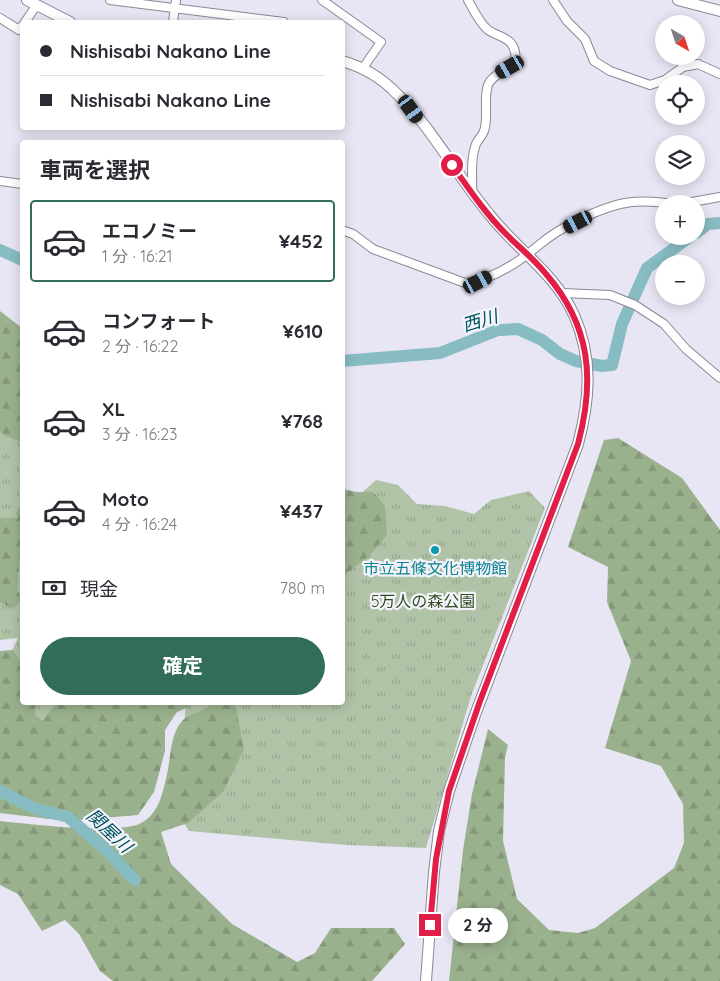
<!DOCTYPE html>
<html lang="ja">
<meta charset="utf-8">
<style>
body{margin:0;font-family:Quicksand,"Noto Sans JP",sans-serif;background:#f7f7f7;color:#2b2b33;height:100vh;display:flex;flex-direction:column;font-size:19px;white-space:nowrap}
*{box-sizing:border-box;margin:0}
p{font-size:16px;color:#7c7c81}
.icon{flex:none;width:28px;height:28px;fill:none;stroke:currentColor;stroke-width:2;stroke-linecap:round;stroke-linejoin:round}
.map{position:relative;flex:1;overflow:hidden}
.panel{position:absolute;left:20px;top:140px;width:325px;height:565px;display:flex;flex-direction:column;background:#fff;border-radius:5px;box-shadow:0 2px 12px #0003}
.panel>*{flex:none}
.guide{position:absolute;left:20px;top:20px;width:325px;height:110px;border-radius:5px;box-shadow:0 2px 12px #0003;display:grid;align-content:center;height:110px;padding:0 20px;background:#fff}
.needle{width:32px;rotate:141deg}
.tools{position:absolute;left:655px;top:15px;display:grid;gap:10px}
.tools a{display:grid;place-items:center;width:50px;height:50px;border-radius:50%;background:#fff;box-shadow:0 2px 12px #0003;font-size:25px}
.end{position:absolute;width:22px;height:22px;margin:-11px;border:6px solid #e11d48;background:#fff;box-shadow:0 0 0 2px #fff}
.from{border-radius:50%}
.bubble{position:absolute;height:35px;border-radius:18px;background:#fff;box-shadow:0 2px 12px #0003;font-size:16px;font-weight:700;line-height:35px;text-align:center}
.car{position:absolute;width:15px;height:30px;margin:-15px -8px;border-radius:6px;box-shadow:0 0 4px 1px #0007;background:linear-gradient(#222 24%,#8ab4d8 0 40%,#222 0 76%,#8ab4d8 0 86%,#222 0)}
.guide b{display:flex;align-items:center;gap:18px;height:48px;font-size:19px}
.guide b+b{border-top:1px solid #e1e1e2}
.guide i{width:12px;height:12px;background:#2b2b33}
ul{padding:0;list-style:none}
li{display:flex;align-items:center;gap:15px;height:82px;margin:0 10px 8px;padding:0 10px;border:2px solid transparent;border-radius:5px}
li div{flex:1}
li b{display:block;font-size:19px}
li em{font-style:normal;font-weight:700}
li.current{border-color:#316d58}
li>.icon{width:45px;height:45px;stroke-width:1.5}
h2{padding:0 20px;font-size:22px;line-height:60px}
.pay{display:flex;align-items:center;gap:12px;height:55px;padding:0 20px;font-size:19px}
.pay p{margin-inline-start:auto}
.action{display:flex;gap:10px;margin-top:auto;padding:10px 20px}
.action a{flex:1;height:58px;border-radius:30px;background:#316d58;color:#fff;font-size:20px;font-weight:700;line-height:58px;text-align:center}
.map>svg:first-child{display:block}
.grass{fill:url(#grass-tufts)}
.forest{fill:url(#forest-firs)}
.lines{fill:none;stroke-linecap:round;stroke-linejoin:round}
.river{stroke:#87bcc2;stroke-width:12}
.street-casing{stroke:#8b8896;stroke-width:10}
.secondary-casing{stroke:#8b8896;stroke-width:12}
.street{stroke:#fff;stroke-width:8}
.secondary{stroke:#fff;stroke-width:10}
.route{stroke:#e11d48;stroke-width:6}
.culture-dot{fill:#0f9aa8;stroke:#f5f4fd;stroke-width:2}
.labels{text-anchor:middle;stroke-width:4.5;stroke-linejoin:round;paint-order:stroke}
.culture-label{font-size:16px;fill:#0d838f;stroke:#f5f4fd}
.park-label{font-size:16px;fill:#2e4d1b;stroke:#f5f4fd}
.water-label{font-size:18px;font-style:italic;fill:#00535a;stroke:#f5f4fd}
</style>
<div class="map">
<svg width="720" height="981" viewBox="0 0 720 981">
<defs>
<pattern id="grass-tufts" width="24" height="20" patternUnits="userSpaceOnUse" patternTransform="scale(1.25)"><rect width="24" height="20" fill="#b0c3a7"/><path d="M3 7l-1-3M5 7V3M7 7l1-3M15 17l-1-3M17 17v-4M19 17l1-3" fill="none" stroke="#96a68f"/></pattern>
<pattern id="forest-firs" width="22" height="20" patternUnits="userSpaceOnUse" patternTransform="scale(1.25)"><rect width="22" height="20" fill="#9ab18e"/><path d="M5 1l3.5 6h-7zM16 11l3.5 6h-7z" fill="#849779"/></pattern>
</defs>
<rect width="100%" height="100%" fill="#e8e6f4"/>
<path class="grass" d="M0 319 22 336V702L67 703 45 729 26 716 11 653 18 638 0 640Z
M376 480 398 485 417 504 445 506 474 514 491 500 529 491 545 508 471 696 426 848 346 845 189 831 169 799 181 761 186 703 342 702 343 563 357 497Z"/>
<path class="forest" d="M0 311 22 328V442L5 436 0 431Z
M618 438 682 478 720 530V981H449L463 850 472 794 488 729 508 745 505 757 503 841 517 899 549 930 578 933 595 928 674 868 684 843 683 804 661 766 605 748 631 661 607 602 608 567 568 547 604 440Z
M343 489 356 492H373L385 506 387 535 368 557 343 576Z
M22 506V554L19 563 17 589 22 599 13 609 0 602V518H18L16 514 18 508Z
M13 650 22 663V702L35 703V715L43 721 56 703H198L177 712 165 730V751L154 792 138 815 67 821 0 813V651Z
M212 703H235L244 749 223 792 188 823 161 832 171 864 232 924 297 962 315 953 331 928H394L405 944 372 981H113L100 971 79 934 65 920 42 931 18 894 0 885V821C27 824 121 835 141 823 159 814 163 792 167 774 171 757 170 733 183 720 192 712 204 712 212 703Z"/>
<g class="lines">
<path class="river" d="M696 233 708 224 720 223
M0 250 22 260
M342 361 440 353 498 330 518 329 542 340 560 354 576 361 602 366 612 365 622 324 647 268 691 236
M0 791 36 809 68 817 105 849 135 880"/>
<g class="street-casing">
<path id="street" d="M110 0 284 22
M322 0 381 42 363 68
M468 0C473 9 479 22 487 29 496 37 512 36 515 52 519 70 493 71 488 85 483 99 489 117 484 131 482 137 476 141 475 147 470 162 473 178 472 193
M553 0 567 21 585 39 594 61 610 71 650 85 665 80 683 67 698 64 720 74
M0 18 19 30 22 26
M25 22 36 6
M173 22 176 0
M0 181 22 184
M681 204 720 197
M342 230 353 234 373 249 465 283C492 280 519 262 539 245 560 227 604 205 632 202 646 200 663 203 678 204
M562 293 610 295 635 305 664 324 686 349 720 378"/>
</g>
<g class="secondary-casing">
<path id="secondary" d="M27 0 70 22
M678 0 720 11
M342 61C363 67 382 78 397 94 433 129 457 176 489 214 516 249 555 273 574 315 593 358 590 399 578 444L475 715 449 791 439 831 434 872 426 981"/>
</g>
<use href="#street" class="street"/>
<use href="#secondary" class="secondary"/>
</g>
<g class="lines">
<path class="route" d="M430 925 436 859 449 791 480 701 578 444C595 380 591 326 546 274 534 259 519 247 506 234 485 213 469 189 452 165"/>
</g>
<circle class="culture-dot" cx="435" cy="550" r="5"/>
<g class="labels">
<g class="culture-label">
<text x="435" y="574">市立五條文化博物館</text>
</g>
<g class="park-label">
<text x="423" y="607">5万人の森公園</text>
</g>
<g class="water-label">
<text transform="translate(480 321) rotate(-17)" y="6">西川</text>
<text transform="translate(109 831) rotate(43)" y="6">関屋川</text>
</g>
</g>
</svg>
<div class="tools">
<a><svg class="needle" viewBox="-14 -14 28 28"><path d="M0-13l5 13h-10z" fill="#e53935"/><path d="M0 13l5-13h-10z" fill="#7c7c81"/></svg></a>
<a><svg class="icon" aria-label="locate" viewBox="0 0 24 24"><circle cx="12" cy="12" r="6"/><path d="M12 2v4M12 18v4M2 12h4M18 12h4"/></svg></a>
<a><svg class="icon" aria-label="layers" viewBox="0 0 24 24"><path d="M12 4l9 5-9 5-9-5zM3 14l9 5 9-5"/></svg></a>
<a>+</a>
<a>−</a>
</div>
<i class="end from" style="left:452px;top:165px"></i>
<i class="end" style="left:430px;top:925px"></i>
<div class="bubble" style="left:448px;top:908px;width:60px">2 分</div>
<i class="car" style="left:510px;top:67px;rotate:240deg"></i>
<i class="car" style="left:411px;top:109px;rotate:144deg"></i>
<i class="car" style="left:578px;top:222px;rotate:243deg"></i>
<i class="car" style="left:478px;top:282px;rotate:62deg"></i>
<div class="guide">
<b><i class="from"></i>Nishisabi Nakano Line</b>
<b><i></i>Nishisabi Nakano Line</b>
</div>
<section class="panel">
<h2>車両を選択</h2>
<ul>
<li class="current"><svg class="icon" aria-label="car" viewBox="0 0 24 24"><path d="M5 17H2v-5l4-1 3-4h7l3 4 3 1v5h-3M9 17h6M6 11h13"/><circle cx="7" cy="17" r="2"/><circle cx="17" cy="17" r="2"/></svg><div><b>エコノミー</b><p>1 分 · 16:21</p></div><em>¥452</em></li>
<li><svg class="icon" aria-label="car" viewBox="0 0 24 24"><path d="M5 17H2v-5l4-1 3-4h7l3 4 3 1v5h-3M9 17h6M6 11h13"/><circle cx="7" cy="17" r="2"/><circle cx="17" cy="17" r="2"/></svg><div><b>コンフォート</b><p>2 分 · 16:22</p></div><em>¥610</em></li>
<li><svg class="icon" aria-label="car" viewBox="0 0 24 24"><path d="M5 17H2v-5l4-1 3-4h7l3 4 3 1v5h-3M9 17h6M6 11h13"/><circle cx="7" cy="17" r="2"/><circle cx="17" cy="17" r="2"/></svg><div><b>XL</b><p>3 分 · 16:23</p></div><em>¥768</em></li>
<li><svg class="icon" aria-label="car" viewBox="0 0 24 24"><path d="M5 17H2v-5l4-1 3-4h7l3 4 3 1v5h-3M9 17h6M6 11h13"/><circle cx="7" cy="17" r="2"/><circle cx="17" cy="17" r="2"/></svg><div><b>Moto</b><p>4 分 · 16:24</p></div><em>¥437</em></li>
</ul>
<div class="pay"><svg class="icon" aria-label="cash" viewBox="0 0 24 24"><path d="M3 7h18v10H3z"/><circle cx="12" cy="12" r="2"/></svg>現金<p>780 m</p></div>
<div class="action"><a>確定</a></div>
</section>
</div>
